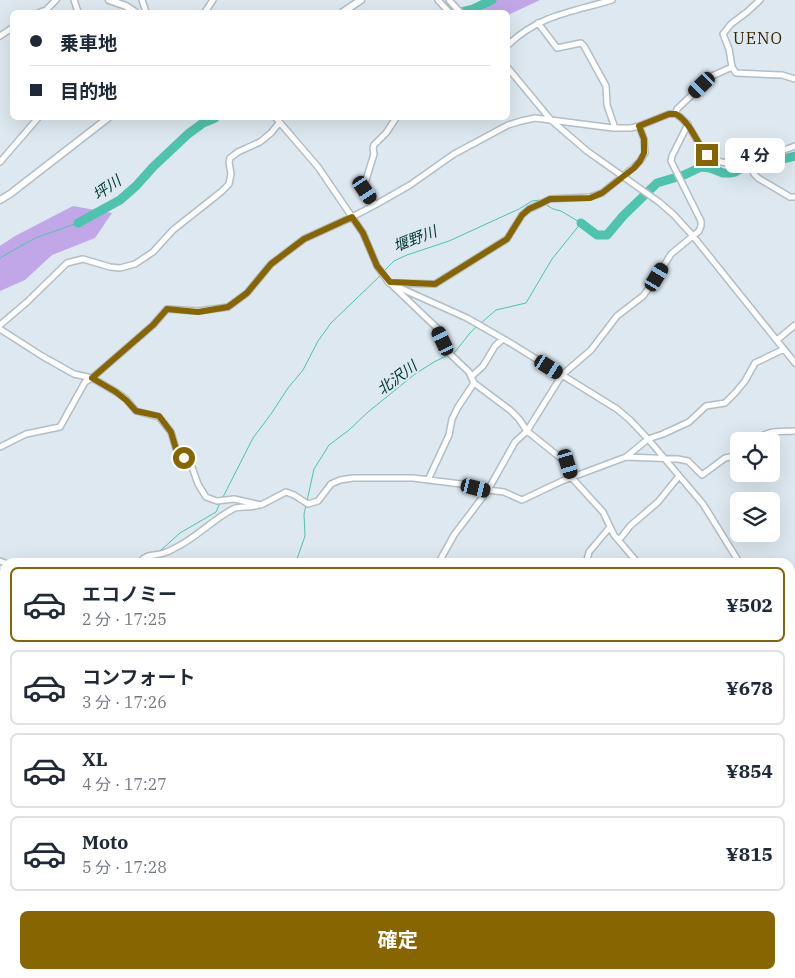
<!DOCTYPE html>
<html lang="ja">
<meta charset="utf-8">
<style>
body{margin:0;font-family:"IBM Plex Serif","Noto Sans JP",serif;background:#f6f6f7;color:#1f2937;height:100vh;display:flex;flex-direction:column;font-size:19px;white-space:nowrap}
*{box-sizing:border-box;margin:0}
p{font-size:16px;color:#747a83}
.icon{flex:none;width:28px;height:28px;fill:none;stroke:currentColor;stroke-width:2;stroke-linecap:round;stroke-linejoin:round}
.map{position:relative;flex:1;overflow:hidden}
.sheet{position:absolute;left:0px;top:558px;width:795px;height:421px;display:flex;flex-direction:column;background:#fff;border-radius:15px 15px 0 0;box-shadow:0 5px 20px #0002}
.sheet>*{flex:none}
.top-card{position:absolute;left:10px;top:10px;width:500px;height:110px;border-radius:8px;box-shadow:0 5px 20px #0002;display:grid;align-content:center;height:110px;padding:0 20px;background:#fff}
.controls{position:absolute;left:730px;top:432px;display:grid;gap:10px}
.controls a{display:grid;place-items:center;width:50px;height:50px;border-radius:8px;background:#fff;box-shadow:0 5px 20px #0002;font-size:25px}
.end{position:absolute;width:22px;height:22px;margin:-11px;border:6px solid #876500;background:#fff;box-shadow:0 0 0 2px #fff}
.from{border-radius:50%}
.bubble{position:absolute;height:35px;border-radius:8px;background:#fff;box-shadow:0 5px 20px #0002;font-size:16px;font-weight:700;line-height:35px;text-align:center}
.car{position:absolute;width:15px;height:30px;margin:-15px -8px;border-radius:6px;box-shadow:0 0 4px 1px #0007;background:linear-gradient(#222 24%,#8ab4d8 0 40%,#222 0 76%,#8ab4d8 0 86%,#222 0)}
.top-card b{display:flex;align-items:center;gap:18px;height:48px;font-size:19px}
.top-card b+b{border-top:1px solid #e0e1e3}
.top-card i{width:12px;height:12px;background:#1f2937}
ul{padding:9px 0 0;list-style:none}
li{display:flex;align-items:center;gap:15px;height:75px;margin:0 10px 8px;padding:0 10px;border:2px solid #e0e1e3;border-radius:8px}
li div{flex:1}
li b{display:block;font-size:19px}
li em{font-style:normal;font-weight:700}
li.current{border-color:#876500}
li>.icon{width:45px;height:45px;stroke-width:1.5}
.button{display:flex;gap:10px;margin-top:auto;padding:10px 20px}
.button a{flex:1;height:58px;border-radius:8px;background:#876500;color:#fff;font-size:20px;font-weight:700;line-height:58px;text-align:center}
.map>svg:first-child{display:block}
.green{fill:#c1a7e8}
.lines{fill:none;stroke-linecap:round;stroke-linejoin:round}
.stream{stroke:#4ec3ad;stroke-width:1}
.river{stroke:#4ec3ad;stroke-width:9}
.minor-casing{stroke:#b3bdc5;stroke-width:8}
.major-casing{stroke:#b3bdc5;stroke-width:9}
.minor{stroke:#fff;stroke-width:5}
.major{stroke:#fff;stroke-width:6}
.route{stroke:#876500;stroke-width:6}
.labels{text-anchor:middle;stroke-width:4;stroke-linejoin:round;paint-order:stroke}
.water-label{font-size:15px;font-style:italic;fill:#013930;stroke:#dde8f0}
.quarter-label{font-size:16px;letter-spacing:1px;fill:#372600;stroke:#dde8f0}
</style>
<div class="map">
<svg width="795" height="978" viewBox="0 0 795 978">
<rect width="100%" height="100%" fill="#dde8f0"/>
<path class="green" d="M490 0H540L508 15V12H481Z
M73 206 112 213 95 238 52 255 25 280 0 291V246L15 236Z
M0 578 5 580V974H664L660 978H0Z
M795 886V973L794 978H703L710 974H790V895Z"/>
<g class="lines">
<path class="stream" d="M0 258 35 238 78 223
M384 271 394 261 407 255 449 241 519 209 532 201 541 200 542 201
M481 323 496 310 526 303 552 259 581 223 561 211 553 209 545 204
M452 353 455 352 470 333 478 325
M222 499 253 438 271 414 288 388 303 370 318 341 331 323 382 274
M307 501 314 469 329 445 349 430 368 412 415 374 434 362 448 355
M160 551 180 533 216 512 220 503
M147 562 153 557
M296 562 305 536 304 514 306 505
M0 722 5 719"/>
<path class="river" d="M461 12 473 9 492 0
M78 223 120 200 136 186 153 167 188 134 203 123 215 118
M581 223 597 235H607L623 216 657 183 684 175 701 167 710 168 723 173H730L735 172 747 165 775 161 795 156
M790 811 795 813
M382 978 384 974"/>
<g class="minor-casing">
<path id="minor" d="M74 0 78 12
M142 0 146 12
M438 0 449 12
M449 0 460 12
M40 12 46 10 56 0
M205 12 213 0
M538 23 557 48 581 43 584 46 606 86 607 105 615 128
M0 36 12 28
M508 45C539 15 572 12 612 0
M732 67 729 49 723 34 731 24 747 12 760 0
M508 68 551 120 566 133 587 151 659 202 673 214 693 236 795 363
M676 114 677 109 712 76 732 67 736 73 782 75 795 79
M276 118 318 167 363 233 377 266 389 283 467 318 507 341 617 409 630 420 648 439 703 504 739 562
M749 158 754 174 758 178 790 197H795
M0 162 38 118
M375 205 365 190V183L374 154 373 148 374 145 386 133 396 118
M393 283 435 284 507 239 522 215 529 209 540 204 550 199 590 197 602 193 634 167 640 161 645 153 644 139 639 126
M393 286 438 329 449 353 469 372 474 383 510 410 519 419 527 431 568 464 572 478 603 512 614 535 637 562
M0 325 27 302 67 263 83 259 110 267 120 268 135 264 153 252 173 230 221 192 229 184 231 174 229 162 230 158 238 152 260 142 271 133 279 123
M0 329 42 356 74 374 92 378 116 392 126 399 136 411 159 417 171 432 176 449 192 467 198 484 206 497 217 501 234 499 261 505 286 492 294 495 308 504 318 501 331 484 340 480 353 478H413L461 484 488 490 504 492 522 500 562 481 626 457 678 459 688 461 702 475 725 458 739 455
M777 340 795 325
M471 377 483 366 495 346 503 339
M758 441C765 429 782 432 795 431
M0 447 26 434 60 427 85 382 92 378 153 325 167 309 198 311 228 307 247 293 271 264 304 239 352 217 375 205 410 185 454 154 508 125 521 121 535 118 613 128H631L639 126 669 114H676C699 128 696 162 729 163L781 151 795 146
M626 457 648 439 663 434 689 422 706 406 725 403 735 393 745 381 755 363 784 349
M428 480 449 435 452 419 458 407 474 383
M619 540 630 526 658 502 679 476
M0 561 5 563
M140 562C147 553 155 556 164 553 168 552 171 550 175 548 196 538 212 520 233 509 240 505 249 509 259 505
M439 562 454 535 488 490 515 442 527 431 562 375 591 350 617 316 643 296 657 277 671 254 699 231 701 226V221L671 161 672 156 688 124
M584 562 587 560 589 552 610 527
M790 623 795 618
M790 639 795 644
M790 675 795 669
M669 978 673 974"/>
</g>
<g class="major-casing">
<path id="major" d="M109 0 126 6 135 12
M343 12 361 0
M0 200 10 194 108 118"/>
</g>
<use href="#minor" class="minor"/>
<use href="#major" class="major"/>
</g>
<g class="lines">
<path class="route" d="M184 458 176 449 171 432 159 416 136 411 126 400 116 392 92 378 153 325 167 309 198 312 228 307 247 293 271 264 304 239 352 217 363 233 377 266 390 282 435 284 507 239 522 215 529 209 540 204 550 199 590 198 602 193 634 168 640 161 644 153V139L639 126 669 114H676C691 123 696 142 707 155"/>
</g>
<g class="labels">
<g class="water-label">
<text transform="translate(107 188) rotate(-35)" y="5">坪川</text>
<text transform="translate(415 239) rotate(-21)" y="5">堰野川</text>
<text transform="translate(397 378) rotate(-37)" y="5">北沢川</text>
</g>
<g class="quarter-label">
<text x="758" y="44">UENO</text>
</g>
</g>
</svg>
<div class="controls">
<a><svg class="icon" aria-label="locate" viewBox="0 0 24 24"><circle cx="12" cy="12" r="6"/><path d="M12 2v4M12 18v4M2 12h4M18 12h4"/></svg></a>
<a><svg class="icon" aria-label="layers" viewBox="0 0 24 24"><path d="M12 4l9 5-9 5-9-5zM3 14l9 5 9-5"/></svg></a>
</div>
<i class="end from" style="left:184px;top:458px"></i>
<i class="end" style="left:707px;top:155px"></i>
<div class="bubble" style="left:725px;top:138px;width:60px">4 分</div>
<i class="car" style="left:702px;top:85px;rotate:226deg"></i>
<i class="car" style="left:365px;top:190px;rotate:146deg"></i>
<i class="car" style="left:657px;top:277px;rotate:31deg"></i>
<i class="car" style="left:443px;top:341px;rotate:335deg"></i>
<i class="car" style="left:549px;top:367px;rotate:122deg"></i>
<i class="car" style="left:568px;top:464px;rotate:163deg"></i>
<i class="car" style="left:476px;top:488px;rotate:104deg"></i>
<div class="top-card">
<b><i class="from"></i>乗車地</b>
<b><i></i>目的地</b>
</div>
<section class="sheet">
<ul>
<li class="current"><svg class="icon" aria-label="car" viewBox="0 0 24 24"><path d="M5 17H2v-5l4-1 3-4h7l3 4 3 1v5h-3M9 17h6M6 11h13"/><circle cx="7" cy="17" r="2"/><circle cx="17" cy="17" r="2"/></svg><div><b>エコノミー</b><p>2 分 · 17:25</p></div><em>¥502</em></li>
<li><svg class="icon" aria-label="car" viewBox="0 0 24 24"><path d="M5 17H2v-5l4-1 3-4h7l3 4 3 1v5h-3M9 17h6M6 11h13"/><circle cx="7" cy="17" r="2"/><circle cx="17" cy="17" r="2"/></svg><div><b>コンフォート</b><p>3 分 · 17:26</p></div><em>¥678</em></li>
<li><svg class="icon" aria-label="car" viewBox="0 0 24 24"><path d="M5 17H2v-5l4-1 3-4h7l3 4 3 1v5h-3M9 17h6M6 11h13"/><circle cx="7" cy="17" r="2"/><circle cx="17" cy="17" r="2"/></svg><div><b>XL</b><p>4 分 · 17:27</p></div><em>¥854</em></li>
<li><svg class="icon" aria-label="car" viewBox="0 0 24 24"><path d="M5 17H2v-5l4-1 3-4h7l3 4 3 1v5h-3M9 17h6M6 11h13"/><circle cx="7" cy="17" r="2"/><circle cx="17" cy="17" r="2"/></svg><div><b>Moto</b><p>5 分 · 17:28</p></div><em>¥815</em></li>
</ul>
<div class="button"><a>確定</a></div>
</section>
</div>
